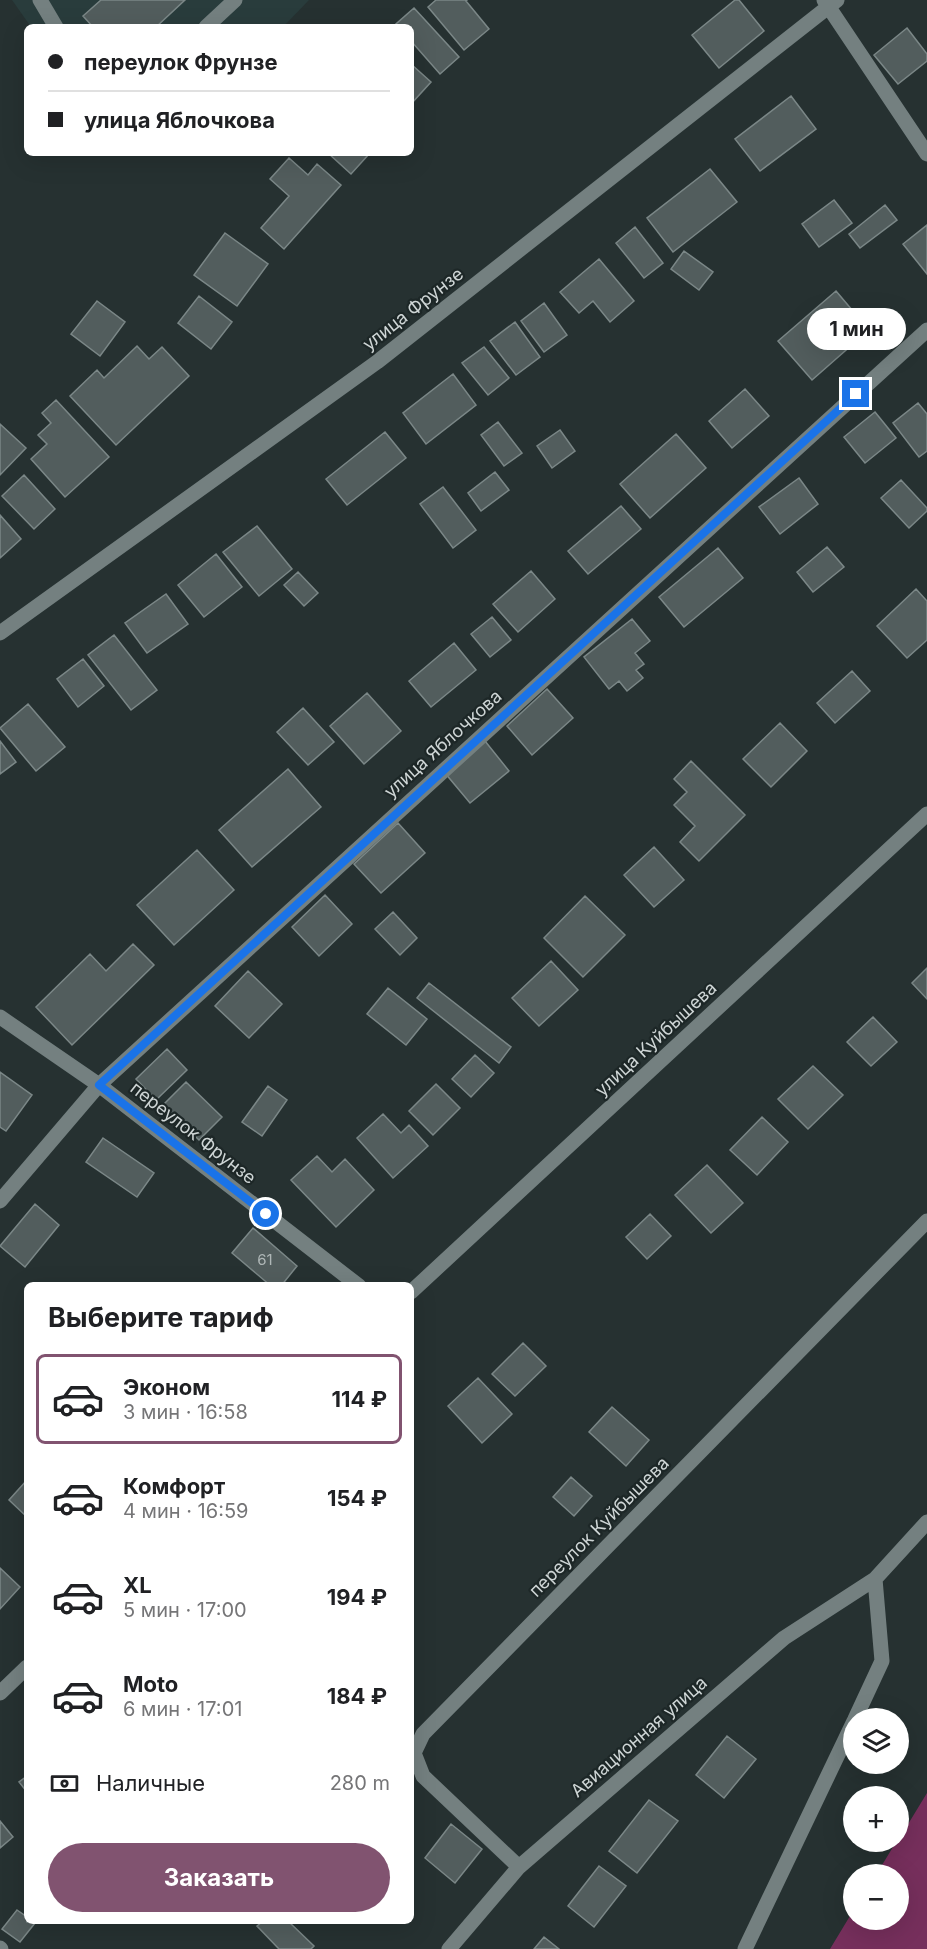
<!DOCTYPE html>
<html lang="ru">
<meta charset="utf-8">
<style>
body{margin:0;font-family:Inter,sans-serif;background:#f6f6f6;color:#202124;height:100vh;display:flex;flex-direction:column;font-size:22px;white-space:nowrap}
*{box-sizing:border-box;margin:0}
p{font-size:20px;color:#757577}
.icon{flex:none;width:33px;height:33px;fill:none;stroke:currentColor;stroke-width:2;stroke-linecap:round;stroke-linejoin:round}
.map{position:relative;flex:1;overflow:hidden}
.drawer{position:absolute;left:24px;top:1282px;width:390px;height:642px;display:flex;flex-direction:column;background:#fff;border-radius:9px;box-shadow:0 6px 24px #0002}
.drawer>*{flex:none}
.banner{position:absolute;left:24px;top:24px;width:390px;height:132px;border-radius:9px;box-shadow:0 6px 24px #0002;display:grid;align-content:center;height:132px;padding:0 24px;background:#fff}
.fabs{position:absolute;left:843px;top:1708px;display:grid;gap:12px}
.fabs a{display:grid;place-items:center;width:66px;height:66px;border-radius:50%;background:#fff;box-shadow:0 6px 24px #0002;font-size:30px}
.end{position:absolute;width:27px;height:27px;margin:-14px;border:8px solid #1a73e8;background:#fff;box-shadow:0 0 0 3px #fff}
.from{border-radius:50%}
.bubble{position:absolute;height:42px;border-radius:21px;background:#fff;box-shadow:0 6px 24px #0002;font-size:20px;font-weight:700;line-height:42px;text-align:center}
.banner b{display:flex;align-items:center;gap:21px;height:57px;font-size:22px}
.banner b+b{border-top:2px solid #e0e0e0}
.banner i{width:15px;height:15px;background:#202124}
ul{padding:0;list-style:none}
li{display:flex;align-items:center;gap:18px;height:90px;margin:0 12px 9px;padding:0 12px;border:3px solid transparent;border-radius:9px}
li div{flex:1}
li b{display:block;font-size:22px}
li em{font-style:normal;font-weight:700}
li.active{border-color:#815370}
li>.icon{width:54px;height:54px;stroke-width:1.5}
h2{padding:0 24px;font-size:27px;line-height:72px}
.pay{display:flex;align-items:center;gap:15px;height:66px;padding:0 24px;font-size:22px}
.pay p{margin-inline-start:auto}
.primary-button{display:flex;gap:12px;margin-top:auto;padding:12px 24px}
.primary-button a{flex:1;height:69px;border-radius:36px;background:#815370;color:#fff;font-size:24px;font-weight:700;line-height:69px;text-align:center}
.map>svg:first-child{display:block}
.built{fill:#293c3c}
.green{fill:#762f5c}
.building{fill:#525d5d;stroke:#7b8787;stroke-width:1.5}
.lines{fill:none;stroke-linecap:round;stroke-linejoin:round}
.minor{stroke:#748080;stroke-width:15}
.route{stroke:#1a73e8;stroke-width:8}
.labels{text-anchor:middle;stroke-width:4.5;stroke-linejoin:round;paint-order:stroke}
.number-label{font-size:15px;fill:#afb7b7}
.street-label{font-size:18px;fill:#ced5d5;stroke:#1d2727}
</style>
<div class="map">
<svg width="927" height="1949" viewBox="0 0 927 1949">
<rect width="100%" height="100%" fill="#263131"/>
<path class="built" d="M12 0H309L283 27H31Z"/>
<path class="green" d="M927 1793V1949H830L853 1911 854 1920H898V1875H876L896 1842H898L899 1839Z"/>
<path class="building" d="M101 0H185L156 27H93L83 16Z
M436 0H467L466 1 489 29 464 50 428 7Z
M735 0H739L764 31 719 68 692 35Z
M414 8 459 57 440 74 411 41V27H398L396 24Z
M907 28 927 54V61L898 84 874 55Z
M411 64 431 82 411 104Z
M791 96 816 129 760 171 735 139Z
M328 153H370L351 174Z
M289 158 308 175 317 164 341 185 284 249 261 228 289 196 270 179Z
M710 169 737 202 673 252 647 218Z
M834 200 852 223 819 247 802 224Z
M885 205 897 220 860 248 849 234Z
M927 225V274L903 244Z
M635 227 663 263 644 278 616 243Z
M225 233 268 264 237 306 194 275Z
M684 251 713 272 699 290 671 269Z
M599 259 634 301 610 322 593 301 579 313 560 292Z
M836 291 869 330 812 380 778 341Z
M199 296 232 322 211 349 178 323Z
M97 301 125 322 100 356 71 334Z
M544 303 567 335 544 352 521 321Z
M515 322 540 357 516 375 490 341Z
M137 346 149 359 162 347 189 376 116 445 70 396 97 370 104 378Z
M484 347 509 378 488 395 462 363Z
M453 374 476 405 426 444 403 413Z
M745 389 769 416 732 448 709 421Z
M56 400 109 457 65 497 31 459 47 444 38 435 51 423 42 413Z
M918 403 927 414V451L919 457 893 423Z
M875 412 896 438 865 463 844 437Z
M498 422 522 453 504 466 481 435Z
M0 424 26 448 0 475Z
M560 430 575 451 552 468 537 446Z
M385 432 406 458 347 505 326 479Z
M676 434 706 468 650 518 620 484Z
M495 472 509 490 481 511 468 493Z
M24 475 55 509 34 529 2 496Z
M799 478 818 504 780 534 759 507Z
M901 480 927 508V511L909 528 881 498Z
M443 487 476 530 453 548 420 504Z
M621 506 641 529 588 574 568 551Z
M0 515 21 539 0 558Z
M257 526 292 569 259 596 223 552Z
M827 547 844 567 813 592 797 572Z
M718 548 743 578 684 627 659 597Z
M216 554 242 587 204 617 178 585Z
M531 571 555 599 518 632 493 604Z
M298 572 318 593 304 606 284 585Z
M916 589 927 601V640L907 658 877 626Z
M166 594 188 624 147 653 125 623Z
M492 617 511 640 490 657 471 634Z
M632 619 650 641 635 653 644 664 636 670 643 678 627 691 619 681 609 689 584 657Z
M114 635 157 690 131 710 88 655Z
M454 643 476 670 431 707 409 681Z
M83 659 104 686 78 707 57 679Z
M852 671 870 691 835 723 817 703Z
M547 689 573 718 532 755 507 726Z
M367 693 401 731 364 764 330 726Z
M28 704 65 747 36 771 0 728Z
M303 708 334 742 308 765 277 732Z
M780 723 807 751 771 787 743 759Z
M0 741 16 762 0 774Z
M485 741 509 771 470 803 445 773Z
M691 761 745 815 699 861 680 842 695 826 674 805 687 792 674 779Z
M288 769 321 807 252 867 219 830Z
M398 823 425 853 381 893 354 864Z
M654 847 684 880 654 907 624 875Z
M197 850 234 890 174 945 137 905Z
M325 895 352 924 319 956 292 927Z
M585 896 625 935 583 977 544 938Z
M393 912 417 938 400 955 375 929Z
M133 944 154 965 72 1045 36 1007 90 954 106 971Z
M551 961 578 990 539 1026 512 998Z
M927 968V999L912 983Z
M248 971 282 1004 249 1038 215 1006Z
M429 983 511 1047 499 1063 417 998Z
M388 988 427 1019 406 1045 367 1014Z
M873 1017 897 1042 871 1066 847 1042Z
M167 1049 187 1070 156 1100 136 1079Z
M475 1055 494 1073 471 1097 452 1079Z
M813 1066 843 1095 808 1129 778 1099Z
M0 1072 32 1095 6 1131 0 1127Z
M186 1082 222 1117 199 1140 163 1105Z
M436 1084 460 1108 433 1135 409 1111Z
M268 1086 287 1100 262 1136 242 1122Z
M383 1114 401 1133 409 1125 428 1146 393 1178 357 1138Z
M762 1117 788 1142 757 1175 730 1150Z
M103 1138 154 1173 137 1197 86 1162Z
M317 1156 332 1172 345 1159 374 1190 336 1227 291 1180Z
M707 1165 743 1203 711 1233 675 1195Z
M35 1204 59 1225 25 1267 0 1246Z
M650 1214 671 1236 647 1259 626 1237Z
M253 1228 297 1266 281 1286H271L232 1253Z
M523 1343 546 1366 515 1396 492 1374Z
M478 1378 512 1414 482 1443 448 1406Z
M612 1407 649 1440 626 1466 589 1432Z
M571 1477 592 1496 574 1516 553 1497Z
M27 1480V1517L9 1500Z
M0 1568 20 1587 0 1609Z
M727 1736 756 1759 724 1798 696 1775Z
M27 1776V1792L19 1782Z
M649 1800 678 1821 637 1873 609 1851Z
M0 1821 13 1837 0 1848Z
M451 1824 482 1849 455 1883 425 1858Z
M599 1866 626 1886 594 1927 568 1906Z
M17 1910 27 1917V1922L35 1923 20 1942 2 1929Z
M262 1922H289L314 1946 311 1949H279L257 1926Z
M544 1937 559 1949H534Z"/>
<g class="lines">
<path class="minor" d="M40 0 56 27
M824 0 927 154
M206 27 235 0
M0 633 377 362 837 0
M0 1017 99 1085 359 1286
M0 1201 99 1085 927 330
M411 1292 927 814
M0 1693 27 1667
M855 1719 882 1661 875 1579
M519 1867 423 1776 414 1753 423 1734 927 1221
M0 1948 1 1949
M449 1949 519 1867 784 1638 875 1579 927 1522
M745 1949 854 1721"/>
</g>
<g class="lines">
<path class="route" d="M266 1214 99 1085 856 394"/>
</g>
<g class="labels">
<g class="number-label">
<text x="265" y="1265">61</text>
</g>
<g class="street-label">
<text transform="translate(413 309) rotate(-38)" y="6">улица Фрунзе</text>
<text transform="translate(443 744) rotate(-42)" y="6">улица Яблочкова</text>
<text transform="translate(656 1039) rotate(-43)" y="6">улица Куйбышева</text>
<text transform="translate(193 1133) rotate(38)" y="6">переулок Фрунзе</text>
<text transform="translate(599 1527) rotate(-45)" y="6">переулок Куйбышева</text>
<text transform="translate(639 1737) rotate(-41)" y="6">Авиационная улица</text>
</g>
</g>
</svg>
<div class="fabs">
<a><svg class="icon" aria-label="layers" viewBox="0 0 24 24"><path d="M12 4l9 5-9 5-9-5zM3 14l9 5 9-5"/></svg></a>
<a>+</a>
<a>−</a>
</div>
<i class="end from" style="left:266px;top:1214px"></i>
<i class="end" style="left:856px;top:394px"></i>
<div class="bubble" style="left:807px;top:308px;width:99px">1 мин</div>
<div class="banner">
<b><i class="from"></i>переулок Фрунзе</b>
<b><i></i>улица Яблочкова</b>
</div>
<section class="drawer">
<h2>Выберите тариф</h2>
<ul>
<li class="active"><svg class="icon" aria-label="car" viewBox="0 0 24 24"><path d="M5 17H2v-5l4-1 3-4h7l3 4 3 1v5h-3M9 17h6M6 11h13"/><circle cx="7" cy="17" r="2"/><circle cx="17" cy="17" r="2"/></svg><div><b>Эконом</b><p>3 мин · 16:58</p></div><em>114 ₽</em></li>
<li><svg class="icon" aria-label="car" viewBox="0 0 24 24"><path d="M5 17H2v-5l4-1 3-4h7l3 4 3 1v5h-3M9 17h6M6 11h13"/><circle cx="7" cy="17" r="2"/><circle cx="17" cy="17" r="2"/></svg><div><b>Комфорт</b><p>4 мин · 16:59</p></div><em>154 ₽</em></li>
<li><svg class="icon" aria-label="car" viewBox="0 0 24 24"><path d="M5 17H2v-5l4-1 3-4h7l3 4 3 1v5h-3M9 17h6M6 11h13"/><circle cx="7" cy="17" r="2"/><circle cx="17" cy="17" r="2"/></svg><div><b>XL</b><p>5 мин · 17:00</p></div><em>194 ₽</em></li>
<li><svg class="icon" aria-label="car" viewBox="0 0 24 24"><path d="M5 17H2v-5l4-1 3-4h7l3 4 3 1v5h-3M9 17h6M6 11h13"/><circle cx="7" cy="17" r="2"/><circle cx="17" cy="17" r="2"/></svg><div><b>Moto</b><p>6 мин · 17:01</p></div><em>184 ₽</em></li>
</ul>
<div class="pay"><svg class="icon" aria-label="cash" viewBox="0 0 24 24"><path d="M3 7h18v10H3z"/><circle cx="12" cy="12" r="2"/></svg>Наличные<p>280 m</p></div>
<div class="primary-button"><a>Заказать</a></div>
</section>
</div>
